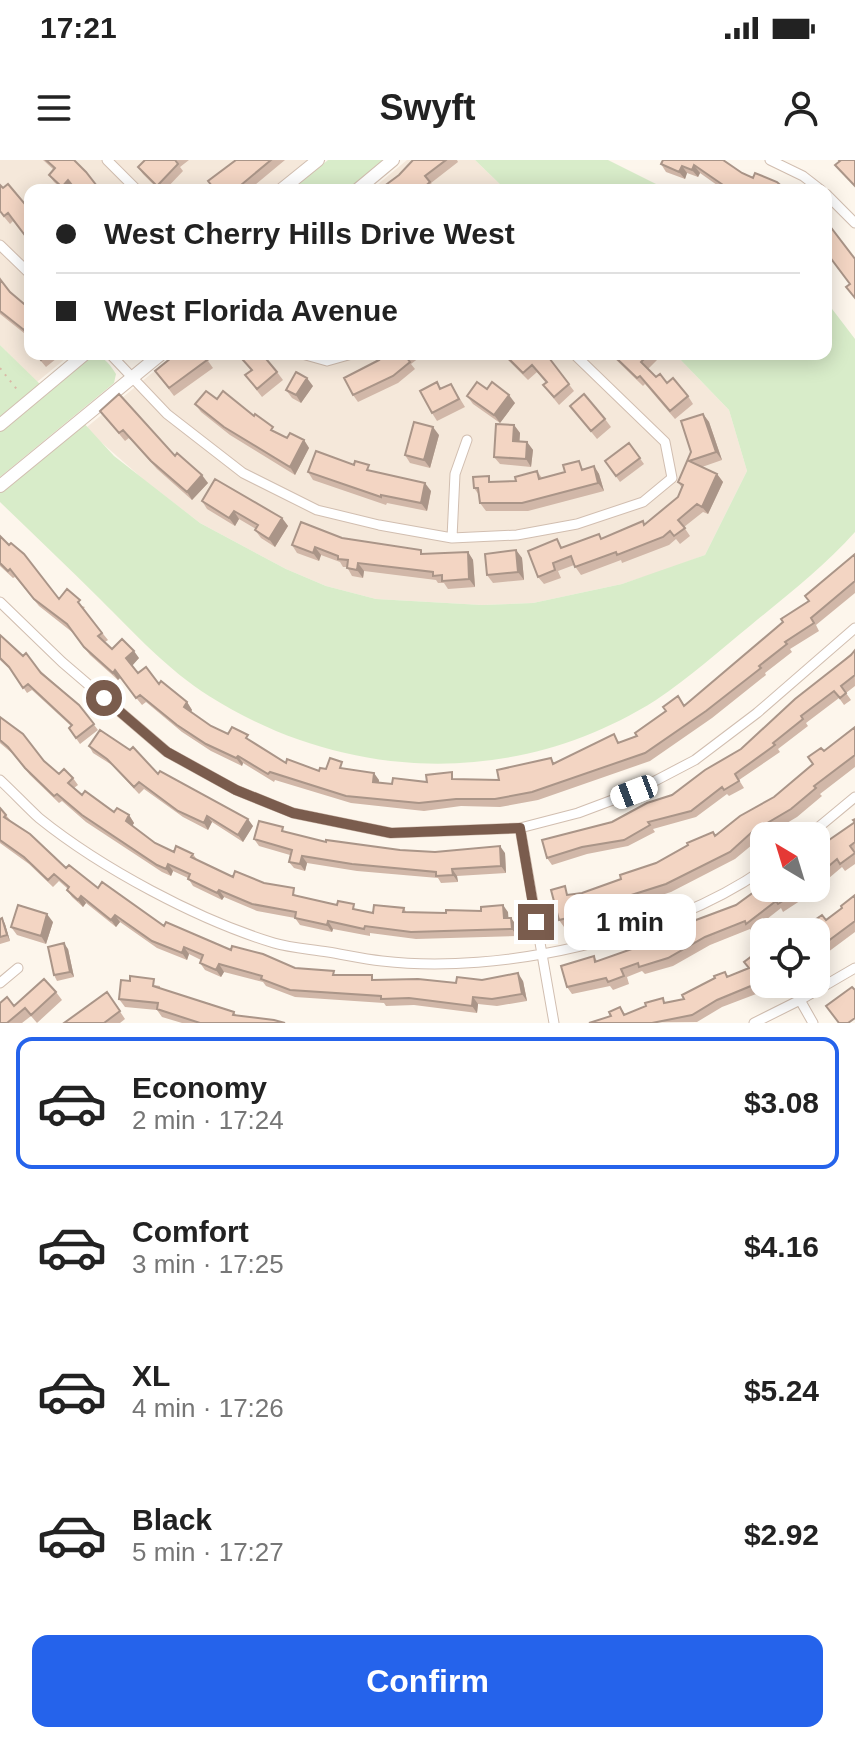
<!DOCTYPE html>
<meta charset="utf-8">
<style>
body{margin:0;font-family:Helvetica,sans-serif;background:#f2f2f2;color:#222;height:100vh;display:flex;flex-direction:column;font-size:30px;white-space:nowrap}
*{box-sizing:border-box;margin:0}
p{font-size:26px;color:#767676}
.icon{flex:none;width:44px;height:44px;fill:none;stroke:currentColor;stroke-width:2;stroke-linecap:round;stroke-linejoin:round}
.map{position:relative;height:863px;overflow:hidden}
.sheet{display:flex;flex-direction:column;background:#fff;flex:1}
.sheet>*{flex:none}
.guide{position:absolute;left:24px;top:24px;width:808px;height:176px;border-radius:16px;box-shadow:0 4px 20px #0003;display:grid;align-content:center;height:176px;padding:0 32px;background:#fff}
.needle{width:52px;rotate:322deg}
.fabs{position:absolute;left:750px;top:662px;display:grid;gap:16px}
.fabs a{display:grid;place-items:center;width:80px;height:80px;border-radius:16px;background:#fff;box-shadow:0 4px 20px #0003;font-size:40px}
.end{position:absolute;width:36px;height:36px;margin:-18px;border:10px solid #7a5c4d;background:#fff;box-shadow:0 0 0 4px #fff}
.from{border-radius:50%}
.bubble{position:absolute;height:56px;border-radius:16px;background:#fff;box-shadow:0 4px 20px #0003;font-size:26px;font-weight:600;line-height:56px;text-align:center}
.car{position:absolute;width:24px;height:48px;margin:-24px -12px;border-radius:10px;box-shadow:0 0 6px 2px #0007;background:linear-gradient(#fff 24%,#345 0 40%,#fff 0 76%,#345 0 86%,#fff 0)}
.guide b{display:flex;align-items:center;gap:28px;height:76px;font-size:30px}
.guide b+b{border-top:2px solid #e0e0e0}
.guide i{width:20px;height:20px;background:#222}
ul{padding:14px 0 0;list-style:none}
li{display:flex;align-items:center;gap:24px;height:132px;margin:0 16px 12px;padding:0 16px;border:4px solid transparent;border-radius:16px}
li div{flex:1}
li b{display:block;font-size:30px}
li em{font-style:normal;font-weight:600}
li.current{border-color:#2563eb}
li>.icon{width:72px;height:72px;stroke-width:1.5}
.primary-button{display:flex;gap:16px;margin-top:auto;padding:16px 32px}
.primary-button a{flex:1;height:92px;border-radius:16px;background:#2563eb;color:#fff;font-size:32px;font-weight:600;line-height:92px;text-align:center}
.status{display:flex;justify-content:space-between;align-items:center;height:56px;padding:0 40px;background:#fff;direction:ltr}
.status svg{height:22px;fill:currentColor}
header{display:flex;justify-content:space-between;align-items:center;height:104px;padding:0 32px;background:#fff;font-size:36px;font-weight:600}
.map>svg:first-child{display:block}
.residential{fill:#f5e8da}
.green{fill:#d8ecc9}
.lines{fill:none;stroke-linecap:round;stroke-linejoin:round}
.minor-casing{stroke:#d1beb0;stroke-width:11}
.tertiary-casing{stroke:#d1beb0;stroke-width:14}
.path{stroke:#d9b8a5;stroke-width:2;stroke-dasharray:2 6;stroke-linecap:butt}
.minor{stroke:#fff;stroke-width:9}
.tertiary{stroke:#fff;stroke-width:12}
.wall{fill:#d1b7a8}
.shaded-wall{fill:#aa9588}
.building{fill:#f3d5c3;stroke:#aa9588;stroke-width:2}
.route{stroke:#7a5c4d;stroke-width:10}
</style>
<div class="status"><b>17:21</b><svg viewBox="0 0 49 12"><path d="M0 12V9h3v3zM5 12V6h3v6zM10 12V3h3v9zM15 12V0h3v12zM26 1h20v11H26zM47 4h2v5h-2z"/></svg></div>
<header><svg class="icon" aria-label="menu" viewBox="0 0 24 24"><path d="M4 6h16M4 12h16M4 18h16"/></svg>Swyft<svg class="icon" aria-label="person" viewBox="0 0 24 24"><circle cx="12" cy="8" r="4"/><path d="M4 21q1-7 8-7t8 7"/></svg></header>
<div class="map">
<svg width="855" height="863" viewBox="0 0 855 863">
<rect width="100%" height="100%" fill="#fdf6ec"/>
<path class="residential" d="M0 0H307L271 30H30V194H71L37 222 0 185Z
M407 0H475L506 30H371Z
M175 194H675L729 250 747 311 705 395 668 409 622 424 533 443 482 445 376 439 326 426 286 409 200 363 143 319 93 275 87 267Z"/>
<path class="green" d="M328 0H384L347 30H292Z
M475 0H608L668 30H506Z
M826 141 855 179V372C824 407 787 435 751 465 720 490 689 518 656 540 517 628 346 623 209 536 168 510 134 473 100 439 67 406 33 374 0 342V327L81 260 114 296 200 363 286 409 326 426 376 439 482 445 533 443 622 424 705 395 747 311 729 250 675 194H826Z
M0 185 44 228 0 265Z
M94 195C105 197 111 206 116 214L114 223 0 317V271Z"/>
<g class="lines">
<g class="minor-casing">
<path id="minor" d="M107 0 137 30
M770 0 803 16 821 30
M826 34 855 63
M0 85 30 114
M110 194 167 254 243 313 317 350 379 365 452 378 517 375 577 364 643 342 672 318 665 282 574 194
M302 194 327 201 352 194
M452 378 455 314 467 280
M0 442 62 502 167 592 236 630 293 653 391 673 520 668 578 653 634 632 695 600 757 553 855 468
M0 620C13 632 26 646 39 658 101 708 198 760 274 783 291 788 310 789 328 792 346 795 364 799 382 801 501 815 665 778 764 709
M520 668 554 863
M808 676 855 637
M0 823 18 808
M800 840 813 863
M754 863 800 840 855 808"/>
</g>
<g class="tertiary-casing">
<path id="tertiary" d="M281 30 318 0
M357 30 393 0
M0 265 85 194
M0 326 161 194"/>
</g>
<path class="path" d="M0 208 19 232"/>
<use href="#minor" class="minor"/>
<use href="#tertiary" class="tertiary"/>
</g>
<path class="wall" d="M43 0H74L73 27 70 30H63L54 22 49 15 54 10Z
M145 0H189L180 7 183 11 165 30H159L143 14 138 7Z
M236 0H285L249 30H208Z
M413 0H457L458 2 431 23 435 29V30H379L399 15Z
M663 0 742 13 786 30H724L700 13 698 17 687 13 685 19 666 12 661 4Z
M0 25 30 50V82L13 61 10 64 0 52Z
M0 119 10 132 30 149V176L29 177 0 154Z
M35 194H62L46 207Z
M176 194H217L208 201 213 208 174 236 155 211Z
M227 194H239L231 200Z
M381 194H424L411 204 415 209 398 223 358 242 353 235 379 200Z
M502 194H546L574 231 559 245 543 225 546 223 537 212 528 220Z
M610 194H652L657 200 648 209 656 217 688 236 693 244 675 259 645 224 643 226Z
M243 200 277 212 283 220 262 237 245 215 251 210Z
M451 224 465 247 437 261 432 253 441 229Z
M313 226 301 243 292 238 286 230Z
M487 229 515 243 500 263 473 244 467 236Z
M217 239 254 256 278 274 287 278 304 280 309 288 295 315 230 275 201 252 195 244Z
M570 246 605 259 611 267 597 279Z
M100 251 175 296 208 323 192 340 157 309 129 278 125 281Z
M703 254 709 262 722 300 702 307 717 314 723 322 708 354 703 352 684 367 690 376 680 384 676 379 669 385 622 403 621 400 581 415 574 405 558 411 561 418 544 424 538 417 563 387 602 378 645 364 678 337 682 328 678 322 691 292Z
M514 265 520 273 519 282H527L533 290 531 307 500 304 494 297Z
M439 275 430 308 410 303 405 295Z
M629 283 644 304 620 322 605 301Z
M354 305 431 331 427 351 387 343 386 345 313 320 308 312Z
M594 306 599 314 604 331 528 351H486L480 343 479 335 474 328 493 322 516 321 537 311 542 318Z
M202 341 282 358 288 366 275 387 261 378 255 370 256 369 239 359 235 366 207 349Z
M0 376 59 439 85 447 83 449 108 480 105 482 112 489 139 498 132 505 138 513 159 524 187 542 192 550 191 552 211 566 228 574 253 583 286 603 319 611 347 609 379 620V623L392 624 456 619 499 620 620 582 637 576 684 546 809 441 855 394V433L816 465 819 471 790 489 792 492 765 513 766 515 712 558 650 601 538 640 500 647 461 646 424 651 351 643 275 620 274 622 243 603 242 606 211 591 182 572 146 542 142 545 120 518 118 520 90 495 72 472 39 446 15 417 13 418 0 406Z
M342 378 424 394 468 392 473 400 475 427 448 429 444 423H438L436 420 364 411 363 418 352 416 347 407H343L340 402 321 395 319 401 297 393 292 385Z
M516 390 522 398 524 420 493 423 487 415Z
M0 475 79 545 98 570 80 584 69 568 71 566 32 530 27 533 13 512 0 500Z
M855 490V526L846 533 851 540 844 545 839 538 806 563 808 566 778 589 780 592 739 620 744 628 729 636 727 634 696 657 653 669 655 672 628 686 587 694 552 705 547 698 612 662 672 635 741 589Z
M0 557 44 601 59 614 73 618 78 625 74 628 82 635 114 652 129 655 134 663 132 666 155 683 174 692 193 694 198 701 233 717 264 723 299 736 373 753 404 748 406 752H508V758H511L516 765 517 776 416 779 370 773V776L333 769 332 772 300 765 295 758 257 751 224 737 222 740 193 726 188 718 173 711 171 716 162 712 86 662 62 641 59 643 30 615 13 594 0 583Z
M855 567V607L820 634 822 636 797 657 758 680 735 699 671 732 628 746 629 749 598 760 564 767 559 760 570 735 582 733 621 719 715 675 774 637 813 604 824 591Z
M89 586 158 614 253 666 243 682 212 662 208 670 183 657 144 629 139 634 112 605 93 593Z
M0 648 11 661 66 708 98 728 164 766 231 790 295 808 336 815 375 820 456 823 482 820 523 821 527 841 497 846 478 844 477 853 414 845 386 846 384 843 295 837 266 826 263 822 224 812 221 817 205 810 200 803 201 800 189 794 187 800 157 788 120 762 116 767 86 743 83 747 72 737 67 730 68 729 59 721 53 727 29 704 0 683Z
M855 659V704L845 711 842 707 809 735 783 752 781 748 752 771 750 769 710 785 673 806 645 814 642 811 627 817 629 824 613 830 610 826 572 834 567 827 594 796 597 801 663 778 736 745 764 728H816V689L855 662Z
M287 672 326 682 400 690 435 692 505 693 506 713 457 716 458 722 441 723 438 718 357 711 307 703 305 711 294 708 289 702 290 695 259 686 254 679Z
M855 735V772L816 801V772L826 760 842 748Z
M2 758 5 764 10 781 0 784V759Z
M53 762 46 784 17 775 11 767Z
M764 787V824H773L764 831 722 847 697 862 589 863 611 856 620 847 625 854 684 839 725 812 728 816 749 808Z
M68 789 74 817 57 821 54 815Z
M130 821 160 826V828L234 852 236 855 285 863H182L162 857 157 850 125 847 119 839Z
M56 832 62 840 37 863 31 856 22 863H0L14 846Z
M107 832 125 859 120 863H64Z"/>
<path class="shaded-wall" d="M694 5 700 13 698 17 692 10Z
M682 6 687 13 685 19 679 12Z
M68 20 73 27 70 30H64L62 27Z
M307 218 313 226 301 243 296 235Z
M509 235 515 243 500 263 494 255Z
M703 254 709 262 722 300 716 292Z
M514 265 520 273 519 289 513 281Z
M433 267 439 275 430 308 424 300Z
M304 280 309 288 295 315 290 307Z
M527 282 533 290 531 307 526 299Z
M594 306 599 314 604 331 598 323Z
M717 314 723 322 708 354 702 347Z
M202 315 208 323 192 340 187 332Z
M425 323 431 331 427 351 421 343Z
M234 351 239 359 235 366 229 358Z
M282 358 288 366 275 387 269 379Z
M315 387 321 395 319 401 313 393Z
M516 390 522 398 524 420 518 412Z
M468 392 473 400 475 427 469 419Z
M358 403 364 411 363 418 357 410Z
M134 491 139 498 132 506 126 498Z
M115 510 120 518 118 520 113 513Z
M187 542 192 550 189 554 184 547Z
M238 596 243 603 242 606 236 598Z
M374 613 379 620 378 629 373 622Z
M129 655 134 663 131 668 126 661Z
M207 656 212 662 208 670 204 663Z
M248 659 253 666 243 682 238 675Z
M500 686 505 693 506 713 501 706Z
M302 696 307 703 305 711 300 704Z
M168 704 173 711 171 716 166 709Z
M452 709 457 716 458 722 453 715Z
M219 730 224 737 222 740 217 733Z
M81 736 86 743 83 747 78 740Z
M503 745 508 752 509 765 504 758Z
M47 754 53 762 46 784 41 776Z
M115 755 120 762 116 767 111 760Z
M2 758 5 764 10 781 7 775Z
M511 758 516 765 517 776 512 769Z
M328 761 333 769 332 772 327 765Z
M64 783 68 789 74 817 70 812Z
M184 787 189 794 187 800 182 793Z
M219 804 224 812 221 817 216 810Z
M518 813 523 821 527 841 522 834Z
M473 837 478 844 477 853 472 846Z"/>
<path class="building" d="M46 0H74L86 12 100 30H76L68 20 62 27 49 15 55 8Z
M145 0H175L178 4 157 26 138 7Z
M236 0H271L235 30H208L212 26 208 21Z
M413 0H446L425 16 430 22 421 30H412L411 28 408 30H379L399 15Z
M663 0H723L742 13 753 18 755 13 777 22 786 30H732L726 27 694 5 692 10 682 6 679 12 661 4Z
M839 0H855V26L835 5 840 1Z
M8 24 30 50V82L8 53 4 56 0 51V25L3 28Z
M826 61 855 99V138L846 127 850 124 826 92Z
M0 119 10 132 30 149V174L25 168 24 170 0 151Z
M36 194H47L41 200Z
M176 194H202L207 200 169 228 155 211Z
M250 194H262L277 212 257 229 245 215 252 210 243 200Z
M381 194H410L406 197 410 202 393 216 353 235 344 218 379 200 377 197Z
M504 194H546L569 224 554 237 543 225 547 222 532 205 523 213Z
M612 194H649L641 202 656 217 660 214 667 223 673 218 688 236 670 251 640 216 637 218Z
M296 212 307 218 296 235 286 230Z
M437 222 440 229 451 224 459 239 432 253 420 231Z
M477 222 487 229 492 222 509 235 494 255 467 236Z
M206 231 217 239 223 231 254 256 255 254 273 267 271 270 287 278 290 273 304 280 290 307 224 267 195 244Z
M119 234 175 296 177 293 202 315 187 332 151 301 123 270 119 273 100 251Z
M584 234 605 259 591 271 570 246Z
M703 254 716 292 689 301 717 314 702 347 697 344 678 360 685 368 674 376 670 371 663 377 617 395 616 392 575 407 571 396 553 403 555 410 538 417 528 391 557 379 561 388 599 374 601 379 643 361 644 365 678 337 683 325 678 322 691 292 681 261Z
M414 262 433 267 424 300 405 295Z
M496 264 514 265 513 281 527 282 526 299 494 297Z
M629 283 640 298 616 316 605 301Z
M316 291 354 305 355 301 369 305 367 310 425 323 421 343 381 335V337L308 312Z
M579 301 582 310 594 306 598 323 522 343H480L478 328H474L473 317 489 316V322L516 321 515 317 537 311 539 319 565 312 563 305Z
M215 319 282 358 269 379 255 370 258 365 234 351 229 358 202 341Z
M301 362 342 378 421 390V394L468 392 469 419 442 421V415L433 416V412L358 403 357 410 347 408 348 400 338 399V396L315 387 313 393 292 385Z
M0 376 9 385 11 383 24 394 59 439 67 429 80 440 78 442 102 473 98 476 112 489 122 479 134 491 126 498 138 513 146 507 159 524 161 521 187 542 184 547 211 566 228 574 232 567 248 575 246 578 286 603 287 599 319 611 320 608 326 609 330 598 342 602 340 608 374 613 373 622 392 624 393 618 427 622 426 615 452 612V619L499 620 497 610 551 598 553 604 614 574 618 583 637 576 635 573 666 551 663 547 678 536 684 546 783 462 781 459 809 441 805 436 855 394V421L811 458 814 463 785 482 787 484 759 506 761 508 706 551 645 593 532 632 495 639H456L419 643 346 636 270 612 268 614 238 596 236 598 206 584 177 565 140 535 136 538 115 510 113 513 84 487 67 464 34 439 10 409 8 411 0 403Z
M516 390 518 412 487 415 485 394Z
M0 475 23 496 26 493 41 513 79 545 94 564 76 578 69 568 72 565 28 524 23 528 9 507 0 498Z
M855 490V515L841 526 846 533 840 538 834 531 801 556 803 559 773 583 775 585 735 614 739 621 724 630 722 627 691 651 648 662 650 665 624 680 582 687 547 698 542 680 612 662 647 643 672 635 705 610 741 589 795 539 851 495Z
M0 557 23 574 44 601 59 614 64 609 73 618 68 623 82 635 85 631 114 652 117 648 129 655 126 661 155 683 174 692 176 686 193 694 191 697 233 717 235 711 264 723 294 728 293 735 337 745 338 741 354 744 353 749 373 753 374 745 404 748 403 752 446 753V750L481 751V747L503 745 504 758H511L512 769 411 772 365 766 364 769 328 761 327 765 295 758 296 752 252 744 219 730 217 733 188 719 190 714 168 704 166 709 157 705 82 655 57 634 54 636 25 608 8 587 0 580Z
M855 567V595L814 626 816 628 791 649 752 672 730 692 666 724 622 738 623 741 593 752 559 760 551 730 565 726 567 735 582 733 621 719 620 715 656 703 688 685 687 683 713 672 715 676 740 656 774 637 813 604 808 597 821 588 824 591Z
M100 570 130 590 133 587 158 614 160 611 248 659 238 675 207 656 204 663 178 651 139 622 134 627 107 599 89 586Z
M0 648 6 655 4 657 30 674 66 708 69 705 98 728 102 722 164 766 166 762 231 790 232 786 263 794 295 808 334 811 333 815H372V820L418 819 456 823 457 817 482 820 518 813 522 834 492 839 473 837 472 846 409 838 381 839V836L290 830 261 819 262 816 219 804 216 810 200 803 203 795 184 787 182 793 152 781 115 755 111 760 81 736 78 740 67 730 69 727 54 714 48 720 24 697 0 680Z
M855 659V682L850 686 855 693 840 704 837 699 816 717V689L855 662 853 660Z
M259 661 283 667 282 671 326 682V680L400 690 435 692 500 686 501 706 452 709 453 715 436 716V712L352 704 302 696 300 704 289 702 292 690 254 679Z
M764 728H803L778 744 776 741 746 764 745 761 705 777 668 798 639 807 638 803 621 809 624 816 608 822 606 818 567 827 561 806 594 796 595 802 663 778 696 760 736 745 758 729 759 731Z
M855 735V761L816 790V772H809L813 769 809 764 822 755 826 760 842 748 841 746Z
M18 745 47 754 41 776 11 767Z
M2 758 7 775 0 777V759Z
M64 783 70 812 54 815 48 787Z
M764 787V819L758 823 717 840 692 855 652 863H589L611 856 609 852 620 847 624 855 646 846 645 843 663 838 664 843 684 839 682 835 715 818 714 816 725 812 727 817 749 808 744 802Z
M130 816 154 819 153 826 234 852 233 855 274 860 285 863H200L157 849 158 843 119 839 121 820 130 821Z
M44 819 56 832 31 855 25 848 7 863H0V843L7 837 14 846Z
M852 827 855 830V858L848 863H839L826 846Z
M107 832 120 851 104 863H64Z"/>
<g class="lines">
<path class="route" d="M104 538 167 592 236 630 293 653 391 673 520 668 536 762"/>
</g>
</svg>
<div class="fabs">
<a><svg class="needle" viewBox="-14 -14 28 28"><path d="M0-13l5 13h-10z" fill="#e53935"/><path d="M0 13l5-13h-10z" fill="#767676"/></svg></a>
<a><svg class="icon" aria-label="locate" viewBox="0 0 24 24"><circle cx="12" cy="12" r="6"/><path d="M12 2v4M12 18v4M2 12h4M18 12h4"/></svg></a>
</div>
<i class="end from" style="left:104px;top:538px"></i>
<i class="end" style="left:536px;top:762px"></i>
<div class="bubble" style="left:564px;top:734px;width:132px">1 min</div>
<i class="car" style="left:634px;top:632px;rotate:249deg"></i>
<div class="guide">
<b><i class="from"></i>West Cherry Hills Drive West</b>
<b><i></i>West Florida Avenue</b>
</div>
</div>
<section class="sheet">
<ul>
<li class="current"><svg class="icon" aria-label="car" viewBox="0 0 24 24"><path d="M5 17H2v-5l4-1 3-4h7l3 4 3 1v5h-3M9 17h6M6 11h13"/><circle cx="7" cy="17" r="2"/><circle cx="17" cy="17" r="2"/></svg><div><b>Economy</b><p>2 min · 17:24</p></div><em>$3.08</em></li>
<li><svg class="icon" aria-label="car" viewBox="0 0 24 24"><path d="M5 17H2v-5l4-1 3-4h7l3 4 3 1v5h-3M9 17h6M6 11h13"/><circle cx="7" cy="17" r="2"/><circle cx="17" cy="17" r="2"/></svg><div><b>Comfort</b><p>3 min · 17:25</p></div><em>$4.16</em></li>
<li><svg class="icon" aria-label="car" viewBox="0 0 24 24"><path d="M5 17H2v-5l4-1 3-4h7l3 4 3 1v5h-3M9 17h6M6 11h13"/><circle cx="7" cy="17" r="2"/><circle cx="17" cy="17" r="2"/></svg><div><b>XL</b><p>4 min · 17:26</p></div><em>$5.24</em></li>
<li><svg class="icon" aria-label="car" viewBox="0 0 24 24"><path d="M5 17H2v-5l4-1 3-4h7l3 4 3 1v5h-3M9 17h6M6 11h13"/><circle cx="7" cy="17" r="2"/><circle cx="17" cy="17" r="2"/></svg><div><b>Black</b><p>5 min · 17:27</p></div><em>$2.92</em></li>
</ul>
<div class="primary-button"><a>Confirm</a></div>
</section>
